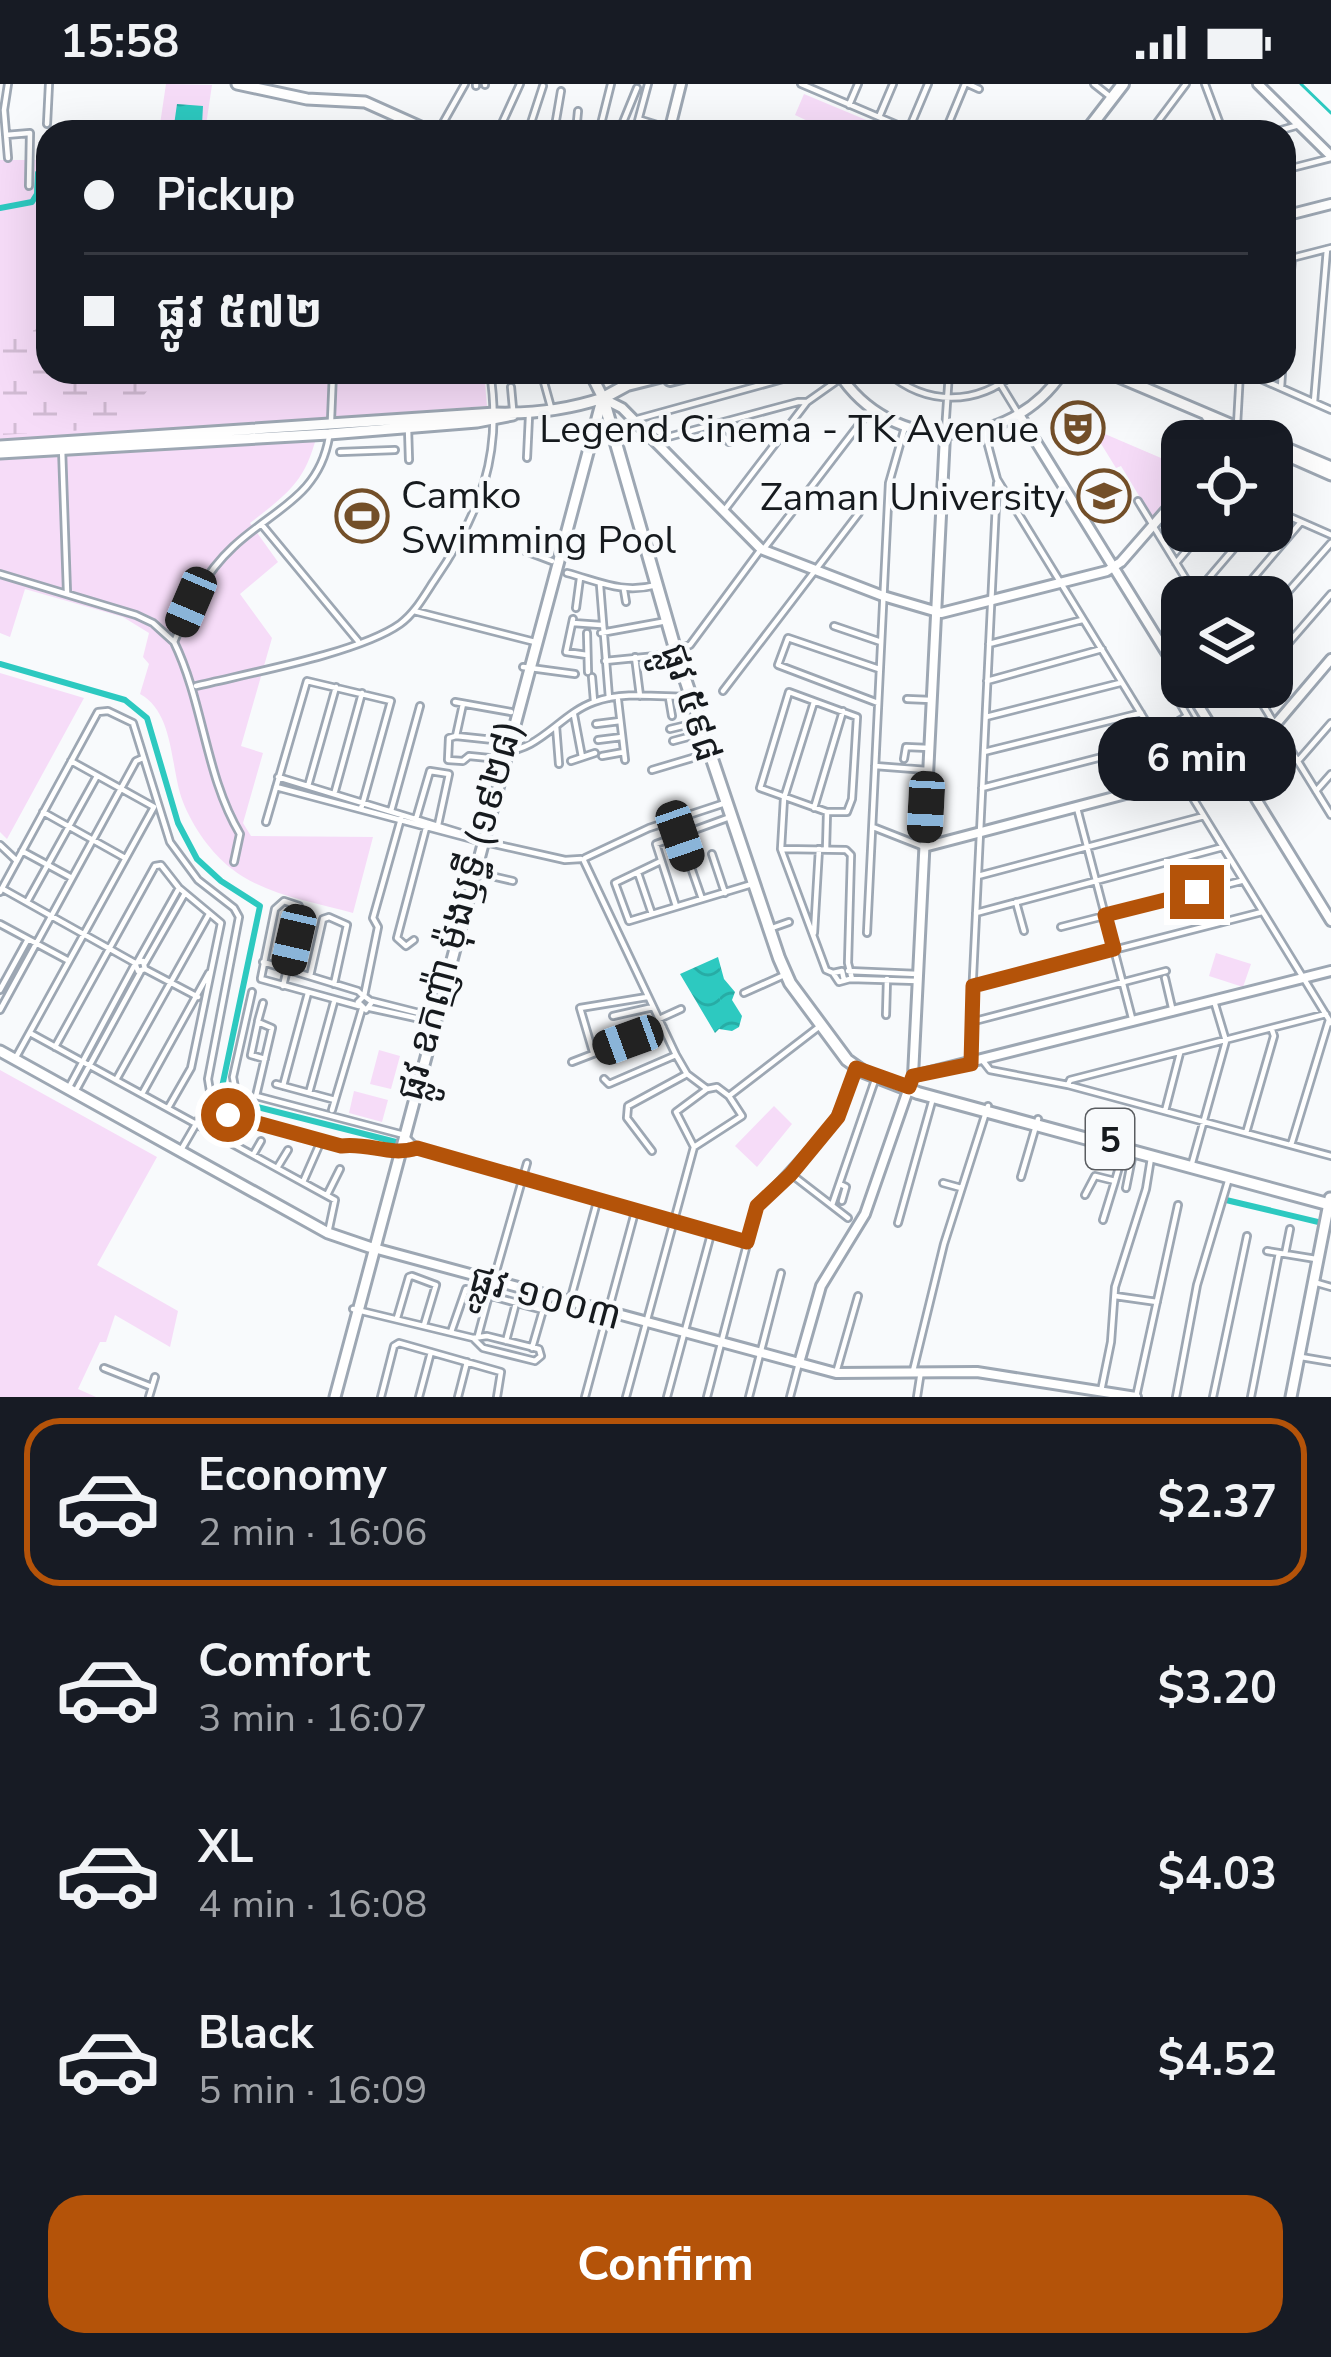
<!DOCTYPE html>
<meta charset="utf-8">
<style>
body{margin:0;font-family:"Nunito Sans","Noto Sans Khmer",sans-serif;background:#242831;color:#f1f3f6;height:100vh;display:flex;flex-direction:column;font-size:45px;white-space:nowrap}
*{box-sizing:border-box;margin:0}
p{font-size:39px;color:#9ea1a6}
.icon{flex:none;width:66px;height:66px;fill:none;stroke:currentColor;stroke-width:2;stroke-linecap:round;stroke-linejoin:round}
.map{position:relative;height:1313px;overflow:hidden}
.panel{display:flex;flex-direction:column;background:#171b24;flex:1}
.panel>*{flex:none}
.hud{position:absolute;left:36px;top:36px;width:1260px;height:264px;border-radius:36px;box-shadow:0 12px 48px #0002;display:grid;align-content:center;height:264px;padding:0 48px;background:#171b24}
.controls{position:absolute;left:1161px;top:336px;display:grid;gap:24px}
.controls a{display:grid;place-items:center;width:132px;height:132px;border-radius:24px;background:#171b24;box-shadow:0 12px 48px #0002;font-size:60px}
.end{position:absolute;width:54px;height:54px;margin:-27px;border:15px solid #b45309;background:#fff;box-shadow:0 0 0 6px #fff}
.from{border-radius:50%}
.bubble{position:absolute;height:84px;border-radius:36px;background:#171b24;box-shadow:0 12px 48px #0002;font-size:39px;font-weight:700;line-height:84px;text-align:center}
.car{position:absolute;width:36px;height:72px;margin:-36px -18px;border-radius:15px;box-shadow:0 0 9px 3px #0007;background:linear-gradient(#222 24%,#8ab4d8 0 40%,#222 0 76%,#8ab4d8 0 86%,#222 0)}
.hud b{display:flex;align-items:center;gap:42px;height:114px;font-size:45px}
.hud b+b{border-top:3px solid #363941}
.hud i{width:30px;height:30px;background:#f1f3f6}
ul{padding:21px 0 0;list-style:none}
li{display:flex;align-items:center;gap:36px;height:168px;margin:0 24px 18px;padding:0 24px;border:6px solid transparent;border-radius:36px}
li div{flex:1}
li b{display:block;font-size:45px}
li em{font-style:normal;font-weight:700}
li.active{border-color:#b45309}
li>.icon{width:108px;height:108px;stroke-width:1.5}
.button{display:flex;gap:24px;margin-top:auto;padding:24px 48px}
.button a{flex:1;height:138px;border-radius:36px;background:#b45309;color:#fff;font-size:48px;font-weight:700;line-height:138px;text-align:center}
.status{display:flex;justify-content:space-between;align-items:center;height:84px;padding:0 60px;background:#171b24;direction:ltr}
.status svg{height:33px;fill:currentColor}
.map>svg:first-child{display:block}
.grass{fill:#f6dcf8}
.wetland{fill:url(#wetland-marsh)}
.water{fill:url(#water-waves)}
.lines{fill:none;stroke-linecap:round;stroke-linejoin:round}
.stream{stroke:#2dc9c0;stroke-width:3}
.canal{stroke:#2dc9c0;stroke-width:6}
.minor-casing{stroke:#9da7b3;stroke-width:10}
.tertiary-casing{stroke:#9da7b3;stroke-width:14}
.secondary-casing{stroke:#9da7b3;stroke-width:15}
.primary-casing{stroke:#9da7b3;stroke-width:16}
.minor{stroke:#fff;stroke-width:4.5}
.tertiary{stroke:#fff;stroke-width:8}
.secondary{stroke:#fff;stroke-width:9}
.primary{stroke:#fff;stroke-width:10}
.route{stroke:#b45309;stroke-width:15}
.labels{text-anchor:middle;stroke-width:9;stroke-linejoin:round;paint-order:stroke}
.shield{fill:#f8fafc;stroke:#5a5d61;stroke-width:3}
.shield-label{font-size:36px;font-weight:bold;fill:#161a1e}
.poi-label{font-size:39px;fill:#161a1e;stroke:#f8fafc;text-anchor:end}
.street-label{font-size:39px;fill:#161a1e;stroke:#f8fafc}
</style>
<div class="status"><b>15:58</b><svg viewBox="0 0 49 12"><path d="M0 12V9h3v3zM5 12V6h3v6zM10 12V3h3v9zM15 12V0h3v12zM26 1h20v11H26zM47 4h2v5h-2z"/></svg></div>
<div class="map">
<svg width="1331" height="1313" viewBox="0 0 1331 1313">
<defs>
<pattern id="wetland-marsh" width="20" height="14" patternUnits="userSpaceOnUse" patternTransform="scale(3)"><rect width="20" height="14" fill="#f6dcf8"/><path d="M1 5h8M5 5V1M11 12h8M15 12V8" fill="none" stroke="#d2bcd4"/></pattern>
<pattern id="water-waves" width="16" height="10" patternUnits="userSpaceOnUse" patternTransform="scale(3)"><rect width="16" height="10" fill="#2dc9c0"/><path d="M0 5q4-4 8 0t8 0" fill="none" stroke="#27aca5"/></pattern>
</defs>
<rect width="100%" height="100%" fill="#f8fafc"/>
<path class="grass" d="M166 0 212 1 205 48H91V44L159 47Z
M804 10 895 48H808L812 39 795 31Z
M0 76H48V288H484L487 322 321 334C308 393 297 403 250 439L278 478 240 510 272 554 241 662 263 669 243 739 251 752 373 753 353 829C314 818 265 811 232 785 211 769 193 743 183 718 170 685 175 629 140 610L149 580 143 573 149 549 123 533 25 505 10 553 0 549Z
M1098 347 1182 383V401L1153 435 1121 382 1116 384 1095 350Z
M0 589 84 614 7 755 0 748Z
M1216 869 1251 880 1243 903 1209 892Z
M379 966 400 972 391 1005 370 1000Z
M0 986 157 1073 97 1181 178 1227 170 1263 115 1231 106 1258H100L78 1305 96 1313H0Z
M354 1007 388 1016 382 1038 349 1029Z
M774 1022 792 1040 757 1083 735 1062Z"/>
<path class="wetland" d="M48 233V288H162L130 329 105 345 0 351V253L35 246Z"/>
<path class="water" d="M177 20 203 22 202 41 189 44 174 41Z
M718 873 724 895 735 908 732 916 742 932 739 943 732 947 719 945 715 949 680 890Z"/>
<g class="lines">
<path class="stream" d="M1301 0 1331 29"/>
<path class="canal" d="M0 124 32 118 37 110 38 89 48 84
M0 580 125 616 147 634 178 739 197 775 221 797 260 822 222 1003 226 1015 396 1058
M1226 1116 1331 1141"/>
<g class="minor-casing">
<path id="minor" d="M801 0 914 48
M968 0 979 5
M1094 0 1108 11
M1205 0 1223 48
M485 1V0
M476 2V0
M849 21 858 0
M879 33 893 0
M641 36 670 45
M47 40 49 0
M909 45 928 0
M439 46 465 0
M498 48 520 0
M528 48 543 2
M554 48 561 7
M576 48 578 27
M599 48 611 0
M619 48 637 4
M635 48 648 0
M945 48 965 0
M1150 48 1186 0
M1274 48 1299 41
M6 51 30 49 29 102
M8 74 4 26 8 0
M1284 86 1331 74
M1284 176 1331 164
M1284 267 1292 174
M887 288C926 322 977 322 1016 288
M993 288 1018 329
M1245 288 1331 326
M542 291 552 327
M596 291 611 289
M844 298 858 288
M511 303 513 325
M1281 304 1282 288
M1314 318 1327 165
M331 336 333 288
M634 336 808 288
M711 341 729 358
M1237 341 1240 288
M408 344 409 376
M984 346 997 395 1331 939
M945 348 949 288
M657 356 798 318H807
M62 364 67 508
M340 368 395 366
M527 374 529 332
M1138 417 1197 513
M1272 425 1331 451
M723 428 807 318 841 294
M262 441 358 557
M523 466 552 477
M763 466 871 325
M1176 479 1203 447
M567 489C601 498 622 510 657 501
M0 490 136 531 153 539 174 558
M600 501 609 614
M624 506 626 518
M1195 510 1249 447
M1237 513 1301 438
M576 524 580 494
M1272 526 1331 459
M414 527 535 558
M573 535 566 568 587 571
M573 539 601 541
M834 542 881 558
M587 549 588 588
M601 549 667 537
M989 560 1082 536
M635 573 640 612
M605 577 656 572 690 561 761 465
M1272 578 1331 510
M523 583 575 590
M658 584 676 580
M592 593 594 617
M987 597 1102 565
M196 602C249 589 359 569 400 540 415 529 424 512 434 497 480 430 503 371 490 288
M1252 603 1331 731
M723 607 859 429
M789 608 857 633 852 715 847 728H827L760 704Z
M1192 613 1181 621 1192 640
M669 614 672 632
M907 615 931 616
M618 616 625 676
M455 618 511 628
M814 618 784 714 781 765 826 886 833 889
M878 619 778 581 788 554 879 585
M463 620 456 652 449 654 448 676 463 677 469 672 499 675
M574 631 582 673
M986 633 1120 599
M596 640 620 637
M556 642 559 680
M1167 644 1187 632
M670 645 699 638
M456 652 503 657
M598 656 622 653
M673 657 703 649
M501 667C538 669 560 630 594 618 624 607 659 613 691 613
M984 668 1141 629
M602 672 624 668
M904 675 906 663 929 664
M71 677 154 723
M571 677 595 669
M1298 677 1331 639
M875 682 927 686
M652 686 709 669
M278 693 477 754
M308 702 336 603
M276 703 472 755 565 776 581 775
M982 704 1156 659
M335 707 362 609
M1316 707 1331 690
M814 724 843 627
M1077 724 1133 938
M391 727 420 622
M43 728 125 774
M416 735 430 687 449 690 438 741
M266 738 307 597 391 617 361 725
M873 743 924 763
M680 752 702 815
M0 761 17 777
M781 765 846 766 851 771 848 879 852 895
M826 765 827 729
M22 767 70 793
M712 770 725 809
M585 774 649 744 725 719
M584 777 676 971 687 990 707 1005
M661 777 615 799 629 837 752 800
M234 778 240 750C205 691 204 620 174 558 189 522 204 490 233 463 272 426 319 413 329 353
M474 788 513 797
M638 789 652 830
M978 792 1204 732
M3 805 135 879 143 877 145 885 138 887 135 879
M0 808 98 628 108 627 133 639 170 758 198 796 234 824 239 833 208 995 212 1019 228 1031 341 1062C368 1058 390 1073 417 1064
M27 818 97 692
M1016 818 1024 847
M676 822 656 760 730 733
M976 829 1223 763
M0 840 69 877
M1061 843 1241 797
M772 844 789 838
M814 849 819 765
M867 849 889 399 905 343
M414 856 406 862 397 854 426 744
M138 877 179 804
M263 878 358 907 363 912
M145 879 184 811
M145 885 198 913
M848 887 918 890
M310 892 323 835 329 833 347 841 334 900
M1165 894 1173 928
M844 896 842 887 833 889 839 898 850 895 918 897
M283 902 301 827 299 822 284 817 275 825 261 894V895L359 922
M973 902 1262 828
M0 906 28 855
M744 909 782 892
M364 912 372 918 366 926 358 918 364 912 378 843 373 834 402 731
M372 917 435 933
M370 924 434 938
M0 926 136 677 143 674
M886 931 887 895
M613 932 653 923
M659 935 681 925
M258 937 263 919
M971 938 1166 887
M30 949 335 1116 328 1149
M55 963 155 782 161 781 179 804 221 839 191 984 168 1024
M593 968 580 924 647 913
M15 975 154 723
M265 975 251 971 258 938 272 944 256 1012 404 1051 417 1064 747 1158
M969 975 997 399
M983 977 990 986 1068 1001 1331 1072
M572 978 663 943
M604 995 609 1000 676 971
M116 996 209 830
M276 1000 335 1016
M1068 1001 1070 996 1326 930
M283 1002 308 909
M69 1003 134 882
M75 1008 141 887
M241 1008 235 1004 233 993 252 908
M309 1009 334 918
M142 1010 209 889
M729 1012 820 942
M332 1026 362 925
M1165 1027 1180 969
M1246 1049 1274 952 1272 946
M1291 1061 1329 936
M181 1066 210 1016
M652 1067 627 1034 628 1022 687 990
M253 1071 261 1057
M1192 1079 1226 957 1214 917
M277 1084 288 1066
M791 1090 848 1134
M1021 1093 1038 1035
M303 1098 321 1057
M943 1099 961 1104
M840 1100 846 1103 842 1117
M1126 1104 1133 1069
M327 1111 340 1085
M1085 1111 1095 1092 1115 1097 1123 1069
M832 1121 875 996
M1103 1136 1115 1097
M898 1139 933 1014
M1267 1167 1316 1175
M1285 1170 1290 1145
M493 1198 527 1079
M1317 1199 1331 1203
M1115 1212 1157 1218
M570 1217 597 1118
M353 1225 473 1254 483 1264 535 1277 541 1272 539 1265 487 1252 473 1254
M397 1234 409 1193 412 1192 436 1201 424 1241
M451 1248 466 1205 543 1226 532 1264
M478 1252 489 1211
M506 1257 516 1219
M1301 1273 1331 1278
M104 1284 152 1303
M913 1287 944 1160 988 1022
M836 1289 858 1212
M1101 1307 1111 1258 1115 1203 1146 1105 1151 1074
M149 1313 155 1293
M381 1313 394 1262 399 1259 501 1288 497 1313
M419 1313 431 1268
M458 1313 467 1278
M585 1313 635 1128
M626 1313 694 1063 742 1032 729 1012 717 1003 707 1005 676 1028 694 1063
M667 1313 711 1150
M707 1313 757 1122 832 1040 855 988
M749 1313 781 1189
M790 1313 799 1279
M917 1313 921 1287
M1136 1313 1178 1121
M1176 1313 1197 1201 1229 1094
M1213 1313 1247 1152
M1251 1313 1279 1169"/>
</g>
<g class="tertiary-casing">
<path id="tertiary" d="M1258 0 1331 72
M669 48 681 0
M1284 132 1331 120
M838 288C891 372 1010 368 1063 288
M604 315 622 324 761 465 883 512 941 529 1107 487 1121 478 1182 408
M1020 332 1182 594
M1187 603 1331 837
M924 763 1236 681 1247 674 1331 575
M914 992 1331 887
M370 1163 836 1289 977 1288 1136 1313
M799 1279 821 1202 865 1130 913 992 945 351"/>
</g>
<g class="secondary-casing">
<path id="secondary" d="M237 0 307 15 365 18 432 48
M590 288 603 314
M1107 288 1331 383
M1207 332 1215 340 1254 357
M0 362 495 329C532 330 567 326 603 314
M1272 365 1331 391
M0 369 329 350 477 338 513 331
M0 967 328 1149 369 1163
M335 1313 602 316
M1291 1313 1330 1114"/>
</g>
<g class="primary-casing">
<path id="primary" d="M1086 48 1123 0
M679 288 627 301 603 314 676 568 779 874 790 899 847 976 864 988 918 1009 1331 1121
M670 296 702 288"/>
</g>
<use href="#minor" class="minor"/>
<use href="#tertiary" class="tertiary"/>
<use href="#secondary" class="secondary"/>
<use href="#primary" class="primary"/>
</g>
<g class="lines">
<path class="route" d="M228 1031 341 1062C369 1058 390 1073 417 1064L747 1158 757 1122 791 1090 838 1033 856 984 909 1003 913 992 971 980 973 902 1114 865 1105 831 1197 808"/>
</g>
<defs>
<g id="theatre-ring" transform="scale(2.7)"><circle r="9.5" fill="#f8fafc" stroke="#734f29" stroke-width="1.5"/><path d="M-5-5.5Q0-4 5-5.5V0Q5 5 0 6Q-5 5-5 0ZM-3.3-2.5H-1v1.5H-3.3ZM1-2.5H3.3v1.5H1ZM-2.8 1Q0 5.5 2.8 1Z" fill="#734f29"/></g>
<g id="university-ring" transform="scale(2.7)"><circle r="9.5" fill="#f8fafc" stroke="#734f29" stroke-width="1.5"/><path d="M0-5L7-2L0 1L-7-2ZM-4 1L0 2.5L4 1V4Q0 6-4 4Z" fill="#734f29"/></g>
<g id="stadium-ring" transform="scale(2.7)"><circle r="9.5" fill="#f8fafc" stroke="#734f29" stroke-width="1.5"/><path d="M0-5a6.5 5 0 1 0 0 10a6.5 5 0 1 0 0-10ZM-3.5-1.8h7v3.6h-7Z" fill="#734f29"/></g>
</defs>
<g fill-rule="evenodd">
<use href="#theatre-ring" x="1078" y="344"/>
<use href="#university-ring" x="1104" y="412"/>
<use href="#stadium-ring" x="362" y="432"/>
</g>
<g class="labels">
<rect class="shield" x="1086" y="1025" width="48" height="60" rx="9"/>
<g class="shield-label">
<text x="1110" y="1068">5</text>
</g>
<g class="poi-label">
<text x="1039" y="358">Legend Cinema - TK Avenue</text>
<text x="401" y="424" text-anchor="start">Camko<tspan x="401" dy="45">Swimming Pool</tspan></text>
<text x="1065" y="426">Zaman University</text>
</g>
<g class="street-label">
<text transform="translate(693 618) rotate(72)" y="14">ផ្លូវ ៥៩៨</text>
<text transform="translate(458 826) rotate(-75)" y="14">ផ្លូវ ឧកញ៉ា ម៉ុងឫទ្ធី (១៩២៨)</text>
<text transform="translate(546 1212) rotate(15)" y="14">ផ្លូវ ១០០៣</text>
</g>
</g>
</svg>
<div class="controls">
<a><svg class="icon" aria-label="locate" viewBox="0 0 24 24"><circle cx="12" cy="12" r="6"/><path d="M12 2v4M12 18v4M2 12h4M18 12h4"/></svg></a>
<a><svg class="icon" aria-label="layers" viewBox="0 0 24 24"><path d="M12 4l9 5-9 5-9-5zM3 14l9 5 9-5"/></svg></a>
</div>
<i class="end from" style="left:228px;top:1031px"></i>
<i class="end" style="left:1197px;top:808px"></i>
<div class="bubble" style="left:1098px;top:633px;width:198px">6 min</div>
<i class="car" style="left:191px;top:518px;rotate:203deg"></i>
<i class="car" style="left:926px;top:723px;rotate:183deg"></i>
<i class="car" style="left:680px;top:752px;rotate:161deg"></i>
<i class="car" style="left:294px;top:856px;rotate:193deg"></i>
<i class="car" style="left:628px;top:956px;rotate:250deg"></i>
<div class="hud">
<b><i class="from"></i>Pickup</b>
<b><i></i>ផ្លូវ ៥៧២</b>
</div>
</div>
<section class="panel">
<ul>
<li class="active"><svg class="icon" aria-label="car" viewBox="0 0 24 24"><path d="M5 17H2v-5l4-1 3-4h7l3 4 3 1v5h-3M9 17h6M6 11h13"/><circle cx="7" cy="17" r="2"/><circle cx="17" cy="17" r="2"/></svg><div><b>Economy</b><p>2 min · 16:06</p></div><em>$2.37</em></li>
<li><svg class="icon" aria-label="car" viewBox="0 0 24 24"><path d="M5 17H2v-5l4-1 3-4h7l3 4 3 1v5h-3M9 17h6M6 11h13"/><circle cx="7" cy="17" r="2"/><circle cx="17" cy="17" r="2"/></svg><div><b>Comfort</b><p>3 min · 16:07</p></div><em>$3.20</em></li>
<li><svg class="icon" aria-label="car" viewBox="0 0 24 24"><path d="M5 17H2v-5l4-1 3-4h7l3 4 3 1v5h-3M9 17h6M6 11h13"/><circle cx="7" cy="17" r="2"/><circle cx="17" cy="17" r="2"/></svg><div><b>XL</b><p>4 min · 16:08</p></div><em>$4.03</em></li>
<li><svg class="icon" aria-label="car" viewBox="0 0 24 24"><path d="M5 17H2v-5l4-1 3-4h7l3 4 3 1v5h-3M9 17h6M6 11h13"/><circle cx="7" cy="17" r="2"/><circle cx="17" cy="17" r="2"/></svg><div><b>Black</b><p>5 min · 16:09</p></div><em>$4.52</em></li>
</ul>
<div class="button"><a>Confirm</a></div>
</section>
